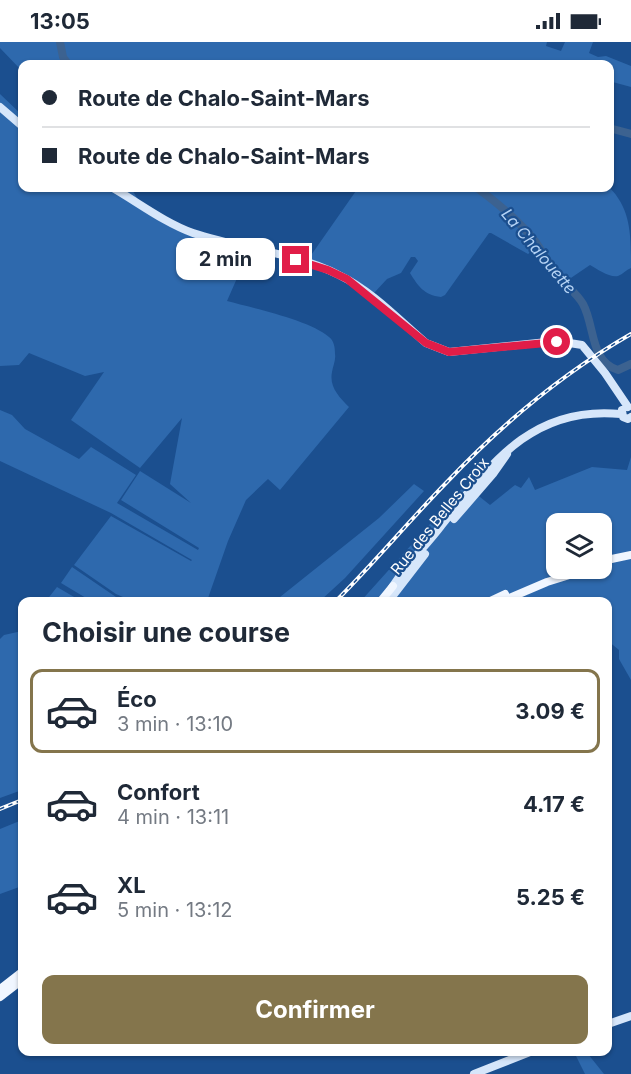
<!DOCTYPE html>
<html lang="fr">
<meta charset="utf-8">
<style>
body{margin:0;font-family:Inter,sans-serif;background:#f2f2f3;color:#1f2937;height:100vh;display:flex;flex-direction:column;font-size:22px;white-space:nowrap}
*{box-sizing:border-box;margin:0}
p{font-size:20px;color:#747a83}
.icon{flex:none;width:33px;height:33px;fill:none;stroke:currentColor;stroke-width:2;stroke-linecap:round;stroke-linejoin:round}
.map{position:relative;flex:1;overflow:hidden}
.drawer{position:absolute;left:18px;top:555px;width:594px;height:459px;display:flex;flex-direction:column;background:#fff;border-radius:12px;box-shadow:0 2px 4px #0004}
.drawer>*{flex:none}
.top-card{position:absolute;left:18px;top:18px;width:596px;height:132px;border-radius:12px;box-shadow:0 2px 4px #0004;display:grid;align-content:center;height:132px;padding:0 24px;background:#fff}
.controls{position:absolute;left:546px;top:471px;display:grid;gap:12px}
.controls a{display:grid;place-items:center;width:66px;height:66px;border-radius:12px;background:#fff;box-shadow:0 2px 4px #0004;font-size:30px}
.end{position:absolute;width:27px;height:27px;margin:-14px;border:8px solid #e11d48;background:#fff;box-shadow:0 0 0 3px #fff}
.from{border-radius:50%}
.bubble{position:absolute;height:42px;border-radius:12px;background:#fff;box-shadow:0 2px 4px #0004;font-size:20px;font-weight:700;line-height:42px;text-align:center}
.top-card b{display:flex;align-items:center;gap:21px;height:57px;font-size:22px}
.top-card b+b{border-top:2px solid #e0e1e3}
.top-card i{width:15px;height:15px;background:#1f2937}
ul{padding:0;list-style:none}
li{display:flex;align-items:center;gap:18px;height:84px;margin:0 12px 9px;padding:0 12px;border:3px solid transparent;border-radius:12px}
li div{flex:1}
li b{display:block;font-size:22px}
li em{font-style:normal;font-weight:700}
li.on{border-color:#84754c}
li>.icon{width:54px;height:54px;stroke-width:1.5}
h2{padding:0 24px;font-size:27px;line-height:72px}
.button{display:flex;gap:12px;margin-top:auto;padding:12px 24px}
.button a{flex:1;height:69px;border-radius:12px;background:#84754c;color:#fff;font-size:24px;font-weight:700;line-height:69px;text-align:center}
.status{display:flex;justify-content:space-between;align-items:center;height:42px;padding:0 30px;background:#fff;direction:ltr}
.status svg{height:16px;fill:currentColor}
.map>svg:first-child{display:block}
.green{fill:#2e69ad;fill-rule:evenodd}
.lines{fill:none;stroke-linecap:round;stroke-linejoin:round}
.river{stroke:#3c6290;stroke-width:8}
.secondary{stroke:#d6e6fa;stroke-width:8}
.primary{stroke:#f0f6ff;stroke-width:8}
.rail-casing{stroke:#fff;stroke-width:4}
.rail{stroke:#1b4f8f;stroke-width:1.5;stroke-dasharray:4.5;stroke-linecap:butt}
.route{stroke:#e11d48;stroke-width:8}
.labels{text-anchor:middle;stroke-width:4.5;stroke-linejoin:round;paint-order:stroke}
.street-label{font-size:15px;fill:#fff;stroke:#1b4f8f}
.water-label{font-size:16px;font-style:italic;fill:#b5d3f5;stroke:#1b4f8f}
</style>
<div class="status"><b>13:05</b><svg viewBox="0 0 49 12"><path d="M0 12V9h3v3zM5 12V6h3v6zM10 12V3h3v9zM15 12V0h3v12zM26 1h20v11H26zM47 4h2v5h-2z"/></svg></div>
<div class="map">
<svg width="631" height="1032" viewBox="0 0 631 1032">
<rect width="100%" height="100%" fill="#1b4f8f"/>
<path class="green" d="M0 0H547L546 4 561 9 565 0H593L589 11 598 15 606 14 631 24V45L609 39V22H557L541 19 535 21 529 18 522 22H22V29L0 6Z
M0 52 22 73V146H131L145 169 186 190 253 207 245 218 227 259C253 266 310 278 329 295 334 299 335 305 335 312 336 318 333 324 332 330 329 345 339 355 349 365L280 448 268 437 246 458 228 499 207 559H132L116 552 74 523 111 474 191 519 192 518 111 471 0 419V368L12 373 25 387 79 417 91 405 136 433 117 461 198 508 199 506 121 458 140 429 191 461 170 442 182 376 140 426 71 378 104 330 85 334 29 311 19 323 0 324Z
M609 145C631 167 631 192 631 226 626 228 623 232 618 234 610 236 597 227 590 223L562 242 536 206 528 212 491 191H489L445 253 441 255C424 253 418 244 410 231L418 219 415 215H411L401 231 387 237 374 251 341 229 307 219 358 146Z
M631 415V638L619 617V608L608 599V560H360L465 443 490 463 515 443 521 446 529 435 535 448 592 425 627 428ZM556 482H602V526H556Z
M414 442 424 449 345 536 320 559H275L379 476Z
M72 525 116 555 126 559H91L61 541Z
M57 545 81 559H82H46Z
M22 589V748L0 756V597L4 593Z
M22 778V844L0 852V787Z
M574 1010H584L588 1012 604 1032H585Z"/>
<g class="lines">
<path class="river" d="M60 0 63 15 68 22
M609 86 631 92
M477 146C499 162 518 178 535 199 543 211 550 223 558 234 566 244 577 251 583 262 595 284 590 320 618 328L631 322"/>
<path class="secondary" d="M0 65 22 84
M113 146C139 161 165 181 193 191 241 207 294 210 339 233 372 249 399 278 426 301L449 310 557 299 582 303 605 331 628 365
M622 368 623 375 628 377 631 375
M454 477 493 432 507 412
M390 549C403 526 425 505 441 484 491 422 532 363 621 372
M388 560 425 512
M608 982 631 974
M474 1032 530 1010"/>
<path class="primary" d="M602 519 631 513
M380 560 393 544
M488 560 505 552
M500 560 547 540 592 526
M0 947 22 930
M0 955 22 938"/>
<g class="rail-casing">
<path id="rail" d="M335 560C374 521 409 479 447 440 501 383 563 331 631 292
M0 767 22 758"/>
</g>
<use href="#rail" class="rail"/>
</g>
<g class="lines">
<path class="route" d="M296 218 328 228 347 237 426 301 449 310 557 300"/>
</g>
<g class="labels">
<g class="street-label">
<text transform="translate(440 474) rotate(-51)" y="5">Rue des Belles Croix</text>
</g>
<g class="water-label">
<text transform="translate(539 209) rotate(50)" y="6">La Chalouette</text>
</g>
</g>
</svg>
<div class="controls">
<a><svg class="icon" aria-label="layers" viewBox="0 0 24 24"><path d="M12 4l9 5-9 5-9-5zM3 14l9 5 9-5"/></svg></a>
</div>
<i class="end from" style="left:557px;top:300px"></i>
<i class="end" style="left:296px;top:218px"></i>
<div class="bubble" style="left:176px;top:196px;width:99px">2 min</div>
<div class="top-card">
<b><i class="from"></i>Route de Chalo-Saint-Mars</b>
<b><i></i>Route de Chalo-Saint-Mars</b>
</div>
<section class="drawer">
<h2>Choisir une course</h2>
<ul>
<li class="on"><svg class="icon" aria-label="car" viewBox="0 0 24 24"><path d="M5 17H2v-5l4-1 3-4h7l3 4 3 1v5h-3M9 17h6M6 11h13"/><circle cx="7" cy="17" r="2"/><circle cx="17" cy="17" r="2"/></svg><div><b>Éco</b><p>3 min · 13:10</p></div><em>3.09 €</em></li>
<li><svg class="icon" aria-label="car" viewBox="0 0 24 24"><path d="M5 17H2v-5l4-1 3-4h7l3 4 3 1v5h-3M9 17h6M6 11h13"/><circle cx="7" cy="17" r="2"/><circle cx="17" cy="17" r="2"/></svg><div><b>Confort</b><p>4 min · 13:11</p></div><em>4.17 €</em></li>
<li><svg class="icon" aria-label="car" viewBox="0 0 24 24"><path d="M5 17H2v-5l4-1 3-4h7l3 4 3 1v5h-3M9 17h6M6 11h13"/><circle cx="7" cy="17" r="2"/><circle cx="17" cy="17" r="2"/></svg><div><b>XL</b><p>5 min · 13:12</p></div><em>5.25 €</em></li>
</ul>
<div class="button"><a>Confirmer</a></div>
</section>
</div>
